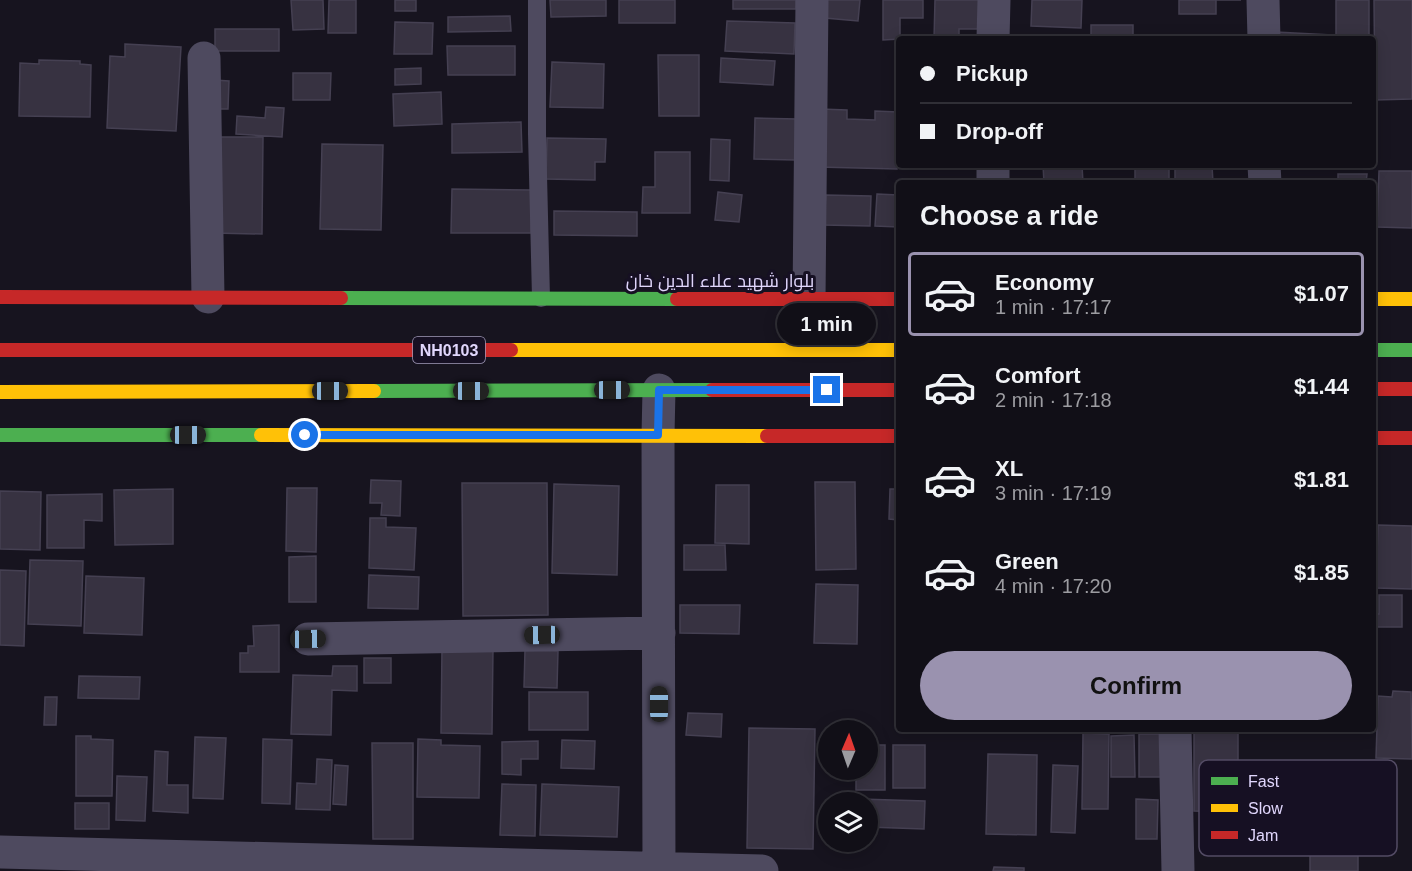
<!DOCTYPE html>
<meta charset="utf-8">
<style>
body{margin:0;font-family:Arial,Cairo,sans-serif;background:#1a1820;color:#f1f3f6;height:100vh;display:flex;flex-direction:column;font-size:22px;white-space:nowrap}
*{box-sizing:border-box;margin:0}
p{font-size:20px;color:#9c9ca1}
.icon{flex:none;width:33px;height:33px;fill:none;stroke:currentColor;stroke-width:2;stroke-linecap:round;stroke-linejoin:round}
.map{position:relative;flex:1;overflow:hidden}
.side{position:absolute;left:896px;top:180px;width:480px;height:552px;display:flex;flex-direction:column;background:#110f17;border-radius:6px;box-shadow:0 3px 15px #0003,0 0 0 2px #302f36}
.side>*{flex:none}
.top-card{position:absolute;left:896px;top:36px;width:480px;height:132px;border-radius:6px;box-shadow:0 3px 15px #0003,0 0 0 2px #302f36;display:grid;align-content:center;height:132px;padding:0 24px;background:#110f17}
.needle{width:39px;rotate:2deg}
.tools{position:absolute;left:818px;top:720px;display:grid;gap:12px}
.tools a{display:grid;place-items:center;width:60px;height:60px;border-radius:50%;background:#110f17;box-shadow:0 3px 15px #0003,0 0 0 2px #302f36;font-size:30px}
.end{position:absolute;width:27px;height:27px;margin:-14px;border:8px solid #1a73e8;background:#fff;box-shadow:0 0 0 3px #fff}
.from{border-radius:50%}
.bubble{position:absolute;height:42px;border-radius:21px;background:#110f17;box-shadow:0 3px 15px #0003,0 0 0 2px #302f36;font-size:20px;font-weight:700;line-height:42px;text-align:center}
.car{position:absolute;width:18px;height:36px;margin:-18px -9px;border-radius:8px;box-shadow:0 0 4px 2px #0007;background:linear-gradient(#222 24%,#8ab4d8 0 40%,#222 0 76%,#8ab4d8 0 86%,#222 0)}
.top-card b{display:flex;align-items:center;gap:21px;height:57px;font-size:22px}
.top-card b+b{border-top:2px solid #302f36}
.top-card i{width:15px;height:15px;background:#f1f3f6}
ul{padding:0;list-style:none}
li{display:flex;align-items:center;gap:18px;height:84px;margin:0 12px 9px;padding:0 12px;border:3px solid transparent;border-radius:6px}
li div{flex:1}
li b{display:block;font-size:22px}
li em{font-style:normal;font-weight:700}
li.current{border-color:#9a92af}
li>.icon{width:54px;height:54px;stroke-width:1.5}
h2{padding:0 24px;font-size:27px;line-height:72px}
.button{display:flex;gap:12px;margin-top:auto;padding:12px 24px}
.button a{flex:1;height:69px;border-radius:36px;background:#9a92af;color:#111;font-size:24px;font-weight:700;line-height:69px;text-align:center}
.map>svg:first-child{display:block}
.building{fill:#373241;stroke:#454052;stroke-width:1.5}
.lines{fill:none;stroke-linecap:round;stroke-linejoin:round}
.lane{stroke:#4e4a5f;stroke-width:18}
.street{stroke:#4e4a5f;stroke-width:33}
.fast{stroke:#4caf50;stroke-width:14}
.slow{stroke:#ffc107;stroke-width:14}
.jam{stroke:#c62828;stroke-width:14}
.route{stroke:#1a73e8;stroke-width:8}
.labels{text-anchor:middle;stroke-width:6;stroke-linejoin:round;paint-order:stroke}
.shield{fill:#161023;stroke:#a39bbb;stroke-width:1.5}
.shield-label{font-size:16px;font-weight:bold;fill:#e0d6fc}
.street-label{font-size:18px;fill:#e0d6fc;stroke:#161023}
.key{fill:#161023;stroke:#534b64;stroke-width:1.5}
.key-label{font-size:16px;fill:#e0d6fc}
</style>
<div class="map">
<svg width="1412" height="871" viewBox="0 0 1412 871">
<rect width="100%" height="100%" fill="#17141f"/>
<path class="building" d="M291 0H323L324 29 293 30Z
M329 0H356V33H328Z
M395 0H416V11H395Z
M550 0H606V16L551 17Z
M619 0H675V23H619Z
M733 0H796V9H733Z
M827 0H860L858 21 825 18Z
M883 0H923V18H900V39L883 40Z
M935 0H986V29H959V39H934Z
M1032 0H1082L1081 28 1031 26Z
M1179 0H1241H1216V14H1179Z
M1336 0H1369V39H1336Z
M1374 0H1412V99L1375 100Z
M510 16 511 31 448 32V17Z
M727 21 795 23 794 54 725 51Z
M395 22 433 23 432 54H394Z
M1091 25H1133V39H1091Z
M215 29H279V51H215Z
M1276 32 1332 35V39H1276Z
M125 44 181 47 176 131 107 128 110 56 125 57Z
M447 46H515V75H448Z
M658 55H699V116H659Z
M721 58 775 61 773 85 720 82Z
M39 60 80 61V64L91 65 90 117 19 116 20 63 39 64Z
M552 62 604 64 603 108 550 107Z
M421 68V84L395 85V69Z
M293 73H331L330 100H293Z
M214 80 229 81 228 109H213Z
M441 92 442 124 394 126 393 94Z
M266 107 284 108 282 137 236 134 237 116 265 118Z
M820 109 847 110V119L875 120V111L898 112 897 169 818 167Z
M755 118 797 119 795 160 754 159Z
M521 122 522 152 452 153V124Z
M215 137H263L262 234 213 233Z
M547 138 606 139 605 162H595V180L546 179Z
M711 139 730 140 729 181 710 180Z
M322 144 383 145 381 230 320 229Z
M655 152H690V213H642L643 187H655Z
M1043 165H1082L1083 183H1044Z
M1135 165H1169V183H1135Z
M1175 165H1212L1213 183H1175Z
M1379 171H1412V228L1377 227Z
M1338 174H1367L1366 183H1338Z
M452 189 531 190V233H451Z
M718 192 742 195 739 222 715 220Z
M877 194 898 195V227L875 226Z
M826 195 871 196 870 226 824 225Z
M554 211 637 212V236L554 235Z
M371 480 401 481 400 516 381 515 382 503H370Z
M815 482H855L856 569 816 570Z
M462 483H547L548 615 463 616Z
M554 484 619 486 617 575 552 573Z
M716 485H749V544L715 543Z
M287 488H317L316 552 286 551Z
M173 489V544L115 545 114 490Z
M890 489H898V520L889 519Z
M0 491 41 492 40 550 0 549Z
M102 494V521L84 520V548H47V495Z
M370 518H386V527L416 528 414 570 369 568Z
M1378 525 1412 526V589L1376 588Z
M684 545H725L726 570H684Z
M316 556V602H289V557Z
M30 560 83 561 81 626 28 624Z
M0 570 26 571 24 646 0 645Z
M369 575 419 577 418 609 368 608Z
M86 576 144 578 142 635 84 633Z
M816 584 858 585 857 644 814 643Z
M1379 595H1402V627H1372V614H1379Z
M680 605H740L739 634 680 633Z
M279 625V672H240V653H248V646H254L253 626Z
M442 647 493 648 492 734 441 733Z
M525 650 558 651 557 688 524 687Z
M364 658H391V683H364Z
M333 666H357V691L332 690 331 735 291 734 293 675 332 676Z
M79 676 140 677 139 699 78 698Z
M1393 691 1411 692 1412 759 1376 758 1378 696 1392 697Z
M529 692H588V730H529Z
M45 697H57L56 725H44Z
M688 713 722 714 721 737 686 735Z
M749 728 815 729 813 849 747 848Z
M1194 732H1238V812L1194 811Z
M1083 733 1109 734 1108 809H1082Z
M1139 734H1170V777H1139Z
M1134 735 1135 777H1111V736Z
M76 736H91V739L113 740 112 796H76Z
M195 737 226 738 223 799 193 798Z
M263 739 292 740 290 804 262 803Z
M418 739 441 740V745L480 746 479 798 417 797Z
M562 740 595 741 594 769 561 768Z
M538 741V759H521V775L502 774V742Z
M372 743H413V839H373Z
M867 745H885V790H856V770H867Z
M893 745H925V788H893Z
M155 751 168 752 167 785H188V813L153 811Z
M988 754 1037 755 1036 835 986 834Z
M317 759 332 760 330 810 296 809 297 783 316 784Z
M335 765 348 766 346 805 333 804Z
M1053 765 1078 766 1075 833 1051 832Z
M117 776 147 777 145 821 116 820Z
M502 784 536 785 535 836 500 835Z
M542 784 619 787 617 837 540 835Z
M860 799 925 801 924 829 867 827V802H860Z
M1136 799 1158 800 1157 839H1136Z
M75 803H109V829H75Z
M1310 834H1330L1329 840 1358 839V871H1310Z
M994 867 1024 868V871H993Z"/>
<g class="lines">
<path class="lane" d="M537 0V134L541 298"/>
<path class="street" d="M1263 0 1264 39
M993 39 994 0
M204 58 208 297
M1264 165 1265 183
M993 183V165
M809 299 812 0
M308 639 659 633
M1175 729 1178 871
M0 852 762 871
M659 871 658 435 659 390"/>
<path class="fast" d="M341 298 677 299
M1372 350H1412
M374 391 712 390
M0 435H261"/>
<path class="slow" d="M1372 299H1412
M511 350H898
M0 392 374 391
M261 435 767 436"/>
<path class="jam" d="M0 297 341 298
M677 299H898
M0 350H511
M1372 389H1412
M712 390H898
M767 436H898
M1372 438H1412"/>
</g>
<g class="lines">
<path class="route" d="M305 435H658L659 390H827"/>
</g>
<g class="labels">
<rect class="shield" x="413" y="337" width="72" height="26" rx="4.5"/>
<g class="shield-label">
<text x="449" y="356">NH0103</text>
</g>
<g class="street-label">
<text x="720" y="287">بلوار شهید علاء الدین خان</text>
</g>
</g>
<rect x="1199" y="760" width="198" height="96" rx="9" class="key"/>
<rect x="1211" y="777" width="27" height="8" fill="#4caf50"/>
<rect x="1211" y="804" width="27" height="8" fill="#ffc107"/>
<rect x="1211" y="831" width="27" height="8" fill="#c62828"/>
<g class="key-label">
<text x="1248" y="787">Fast</text>
<text x="1248" y="814">Slow</text>
<text x="1248" y="841">Jam</text>
</g>
</svg>
<div class="tools">
<a><svg class="needle" viewBox="-14 -14 28 28"><path d="M0-13l5 13h-10z" fill="#e53935"/><path d="M0 13l5-13h-10z" fill="#9c9ca1"/></svg></a>
<a><svg class="icon" aria-label="layers" viewBox="0 0 24 24"><path d="M12 4l9 5-9 5-9-5zM3 14l9 5 9-5"/></svg></a>
</div>
<i class="end from" style="left:305px;top:435px"></i>
<i class="end" style="left:827px;top:390px"></i>
<div class="bubble" style="left:777px;top:303px;width:99px">1 min</div>
<i class="car" style="left:612px;top:390px;rotate:90deg"></i>
<i class="car" style="left:330px;top:391px;rotate:90deg"></i>
<i class="car" style="left:471px;top:391px;rotate:90deg"></i>
<i class="car" style="left:188px;top:435px;rotate:90deg"></i>
<i class="car" style="left:542px;top:635px;rotate:269deg"></i>
<i class="car" style="left:308px;top:639px;rotate:89deg"></i>
<i class="car" style="left:659px;top:704px;rotate:0deg"></i>
<div class="top-card">
<b><i class="from"></i>Pickup</b>
<b><i></i>Drop-off</b>
</div>
<section class="side">
<h2>Choose a ride</h2>
<ul>
<li class="current"><svg class="icon" aria-label="car" viewBox="0 0 24 24"><path d="M5 17H2v-5l4-1 3-4h7l3 4 3 1v5h-3M9 17h6M6 11h13"/><circle cx="7" cy="17" r="2"/><circle cx="17" cy="17" r="2"/></svg><div><b>Economy</b><p>1 min · 17:17</p></div><em>$1.07</em></li>
<li><svg class="icon" aria-label="car" viewBox="0 0 24 24"><path d="M5 17H2v-5l4-1 3-4h7l3 4 3 1v5h-3M9 17h6M6 11h13"/><circle cx="7" cy="17" r="2"/><circle cx="17" cy="17" r="2"/></svg><div><b>Comfort</b><p>2 min · 17:18</p></div><em>$1.44</em></li>
<li><svg class="icon" aria-label="car" viewBox="0 0 24 24"><path d="M5 17H2v-5l4-1 3-4h7l3 4 3 1v5h-3M9 17h6M6 11h13"/><circle cx="7" cy="17" r="2"/><circle cx="17" cy="17" r="2"/></svg><div><b>XL</b><p>3 min · 17:19</p></div><em>$1.81</em></li>
<li><svg class="icon" aria-label="car" viewBox="0 0 24 24"><path d="M5 17H2v-5l4-1 3-4h7l3 4 3 1v5h-3M9 17h6M6 11h13"/><circle cx="7" cy="17" r="2"/><circle cx="17" cy="17" r="2"/></svg><div><b>Green</b><p>4 min · 17:20</p></div><em>$1.85</em></li>
</ul>
<div class="button"><a>Confirm</a></div>
</section>
</div>
